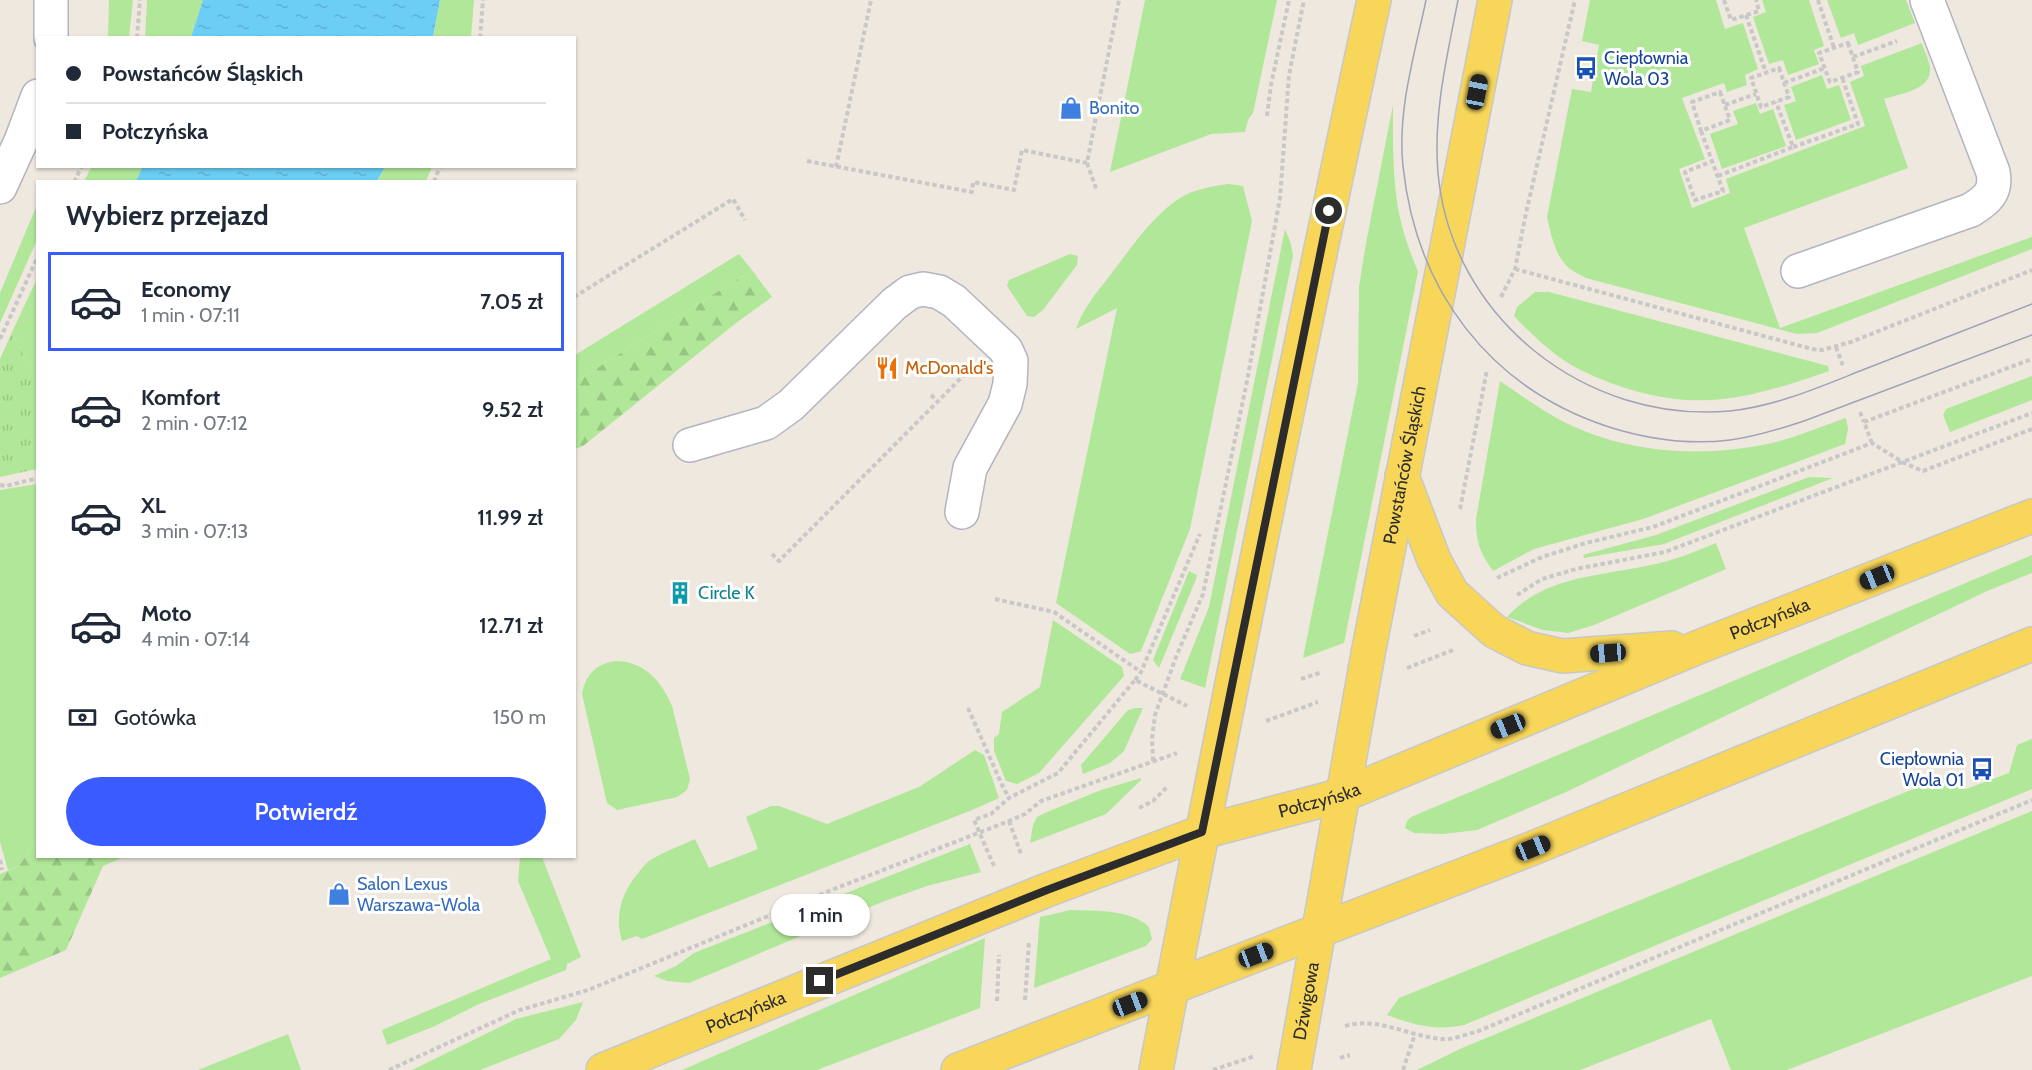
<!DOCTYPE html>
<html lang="pl">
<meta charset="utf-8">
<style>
body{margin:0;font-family:Cabin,sans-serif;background:#f6f6f7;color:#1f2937;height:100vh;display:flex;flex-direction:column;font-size:22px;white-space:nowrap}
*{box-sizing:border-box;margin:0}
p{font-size:20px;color:#747a83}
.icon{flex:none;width:33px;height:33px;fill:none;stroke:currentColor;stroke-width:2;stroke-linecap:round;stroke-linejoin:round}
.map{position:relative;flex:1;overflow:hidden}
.panel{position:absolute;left:36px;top:180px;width:540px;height:678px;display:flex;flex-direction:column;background:#fff;border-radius:0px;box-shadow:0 2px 4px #0004}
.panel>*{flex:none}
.banner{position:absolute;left:36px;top:36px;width:540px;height:132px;border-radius:0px;box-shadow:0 2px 4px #0004;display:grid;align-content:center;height:132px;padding:0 30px;background:#fff}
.end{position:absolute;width:27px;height:27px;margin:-14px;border:8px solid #2c2c2c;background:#fff;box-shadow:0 0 0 3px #fff}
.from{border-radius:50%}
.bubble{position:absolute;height:42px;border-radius:21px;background:#fff;box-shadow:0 2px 4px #0004;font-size:20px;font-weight:600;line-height:42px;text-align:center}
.car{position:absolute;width:18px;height:36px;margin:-18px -9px;border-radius:8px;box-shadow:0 0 4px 2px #0007;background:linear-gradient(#222 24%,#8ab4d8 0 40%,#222 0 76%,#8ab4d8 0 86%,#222 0)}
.banner b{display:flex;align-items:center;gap:21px;height:57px;font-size:22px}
.banner b+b{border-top:2px solid #e0e1e3}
.banner i{width:15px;height:15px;background:#1f2937}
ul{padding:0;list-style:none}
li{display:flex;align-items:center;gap:18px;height:99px;margin:0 12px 9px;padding:0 18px;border:3px solid transparent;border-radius:0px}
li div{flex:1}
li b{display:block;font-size:22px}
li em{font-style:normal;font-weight:600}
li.active{border-color:#3a5bff}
li>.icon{width:54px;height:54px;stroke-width:1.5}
h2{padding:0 30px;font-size:27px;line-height:72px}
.pay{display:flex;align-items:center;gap:15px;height:66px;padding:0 30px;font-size:22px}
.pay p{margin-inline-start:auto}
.primary-button{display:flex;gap:12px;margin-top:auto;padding:12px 30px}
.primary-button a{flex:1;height:69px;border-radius:36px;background:#3a5bff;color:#fff;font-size:24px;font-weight:600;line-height:69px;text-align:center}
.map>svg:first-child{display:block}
.grass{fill:#b1e798}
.forest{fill:url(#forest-firs)}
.park{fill:url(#park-tufts)}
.water{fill:url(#water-ripples)}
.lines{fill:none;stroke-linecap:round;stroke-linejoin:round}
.minor-casing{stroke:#b2b4c0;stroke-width:36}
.major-casing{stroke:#c8c8c8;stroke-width:36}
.path{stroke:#c8c8c8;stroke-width:4;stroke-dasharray:4.5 3;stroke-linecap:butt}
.minor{stroke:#fff;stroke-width:33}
.major{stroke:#f8d65a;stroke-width:33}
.tram{stroke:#a0a3b7;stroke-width:1.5}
.route{stroke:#2c2c2c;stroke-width:8}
.labels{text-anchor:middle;stroke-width:6;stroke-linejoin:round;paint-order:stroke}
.transit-label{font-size:18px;fill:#164399;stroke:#fff;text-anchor:start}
.shop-label{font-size:18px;fill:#366cbe;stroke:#fff;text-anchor:start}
.food-label{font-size:18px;fill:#c56008;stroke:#fff;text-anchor:start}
.street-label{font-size:18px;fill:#2c2c2c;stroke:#fff}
.culture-label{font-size:18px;fill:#0d838f;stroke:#fff;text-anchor:start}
</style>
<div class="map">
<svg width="2032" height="1070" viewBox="0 0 2032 1070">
<defs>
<pattern id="forest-firs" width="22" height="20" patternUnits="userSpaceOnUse" patternTransform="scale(1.5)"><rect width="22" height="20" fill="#b1e798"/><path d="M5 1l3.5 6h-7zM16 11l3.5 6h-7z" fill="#98c683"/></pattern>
<pattern id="park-tufts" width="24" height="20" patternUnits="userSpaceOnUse" patternTransform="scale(1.5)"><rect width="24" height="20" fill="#b1e798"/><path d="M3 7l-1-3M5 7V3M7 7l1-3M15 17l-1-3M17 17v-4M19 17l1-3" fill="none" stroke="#98c683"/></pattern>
<pattern id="water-ripples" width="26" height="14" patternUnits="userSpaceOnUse" patternTransform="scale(1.5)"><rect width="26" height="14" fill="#6ccef5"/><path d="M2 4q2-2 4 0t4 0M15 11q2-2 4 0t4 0" fill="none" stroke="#5eb1d2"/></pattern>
</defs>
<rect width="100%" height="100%" fill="#eee8de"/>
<path class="grass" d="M109 0H133L129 37H108Z
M147 0H203L191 37 145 38Z
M440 0H474L471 37 433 38Z
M1145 0H1277L1253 113 1248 120 1245 132 1211 134 1110 172Z
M1590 0H1716L1725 29 1743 23 1758 69 1745 75 1747 85 1727 92 1724 83 1682 98 1705 159 1679 169 1692 208 1730 193 1726 179 1865 126 1850 82 1864 76 1861 66 1922 43C1924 51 1931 63 1930 71 1929 91 1898 94 1884 99L1908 168 1744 228 1780 328 2032 237V249L1817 333 1797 334 1586 278C1581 275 1574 272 1569 268 1555 256 1551 234 1547 217L1572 89 1591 92 1599 45 1582 41Z
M1762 0H1809L1824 46 1814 50 1819 64 1788 75 1783 60 1769 64 1753 17 1766 12Z
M1827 0H1906L1915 23 1858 45 1854 33 1841 38Z
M1822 75 1827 89 1839 85 1851 120 1796 140 1784 105 1796 101 1791 87Z
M1756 103 1760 114 1773 109 1786 146 1722 169 1710 134 1738 124 1733 111Z
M1393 105C1393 143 1392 180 1400 218 1404 236 1411 254 1418 272L1344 643 1303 658 1358 383 1359 287 1366 243Z
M92 166H143V167L136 181H84Z
M385 167H432L426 181 377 182Z
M1229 184 1243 186 1252 221 1190 529 1141 651 1130 654 1056 603 1117 308 1076 329C1083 308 1098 291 1111 274 1132 247 1151 217 1180 198 1194 189 1213 186 1229 184Z
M37 205V240L0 323V293Z
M1285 229 1291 244 1293 256 1205 688 1180 679 1209 607Z
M739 254 752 270 575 382V355Z
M1070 254 1078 256 1077 265 1043 310 1034 317 1027 316 1007 286 1009 280Z
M37 279V374L25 359 12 332Z
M1535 292H1549L1828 366 1829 371C1794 383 1760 395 1723 399 1673 405 1618 390 1573 366 1551 353 1532 335 1514 316L1517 307Z
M2032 376V400L1950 432 1943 415 1946 409Z
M1500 381C1522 396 1543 411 1566 423 1630 454 1703 458 1772 443 1797 437 1822 426 1846 418L1848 429 1845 444 1643 519 1534 549 1493 571C1480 552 1476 543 1476 519Z
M1809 477 1833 478 1664 544 1584 558 1583 555 1656 535Z
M37 484V839L19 866 8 870 0 842V490Z
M1716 543 1726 569 1594 625 1568 633 1543 630 1507 617C1550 569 1621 577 1677 558 1690 554 1703 548 1716 543Z
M2032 555V573L1987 591 1564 793 1477 830 1443 834 1414 833 1405 828 1407 821 1411 817Z
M1189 571 1197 575 1196 579 1159 668 1153 660Z
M1053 620 1122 667 1124 676 1039 773 1017 784 1006 781 994 751V738L999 734 1002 712 1040 687Z
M615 661C644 661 661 680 672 706L690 779 687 790 677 797 617 810 607 803 582 694C585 675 596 664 615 661Z
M1136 708H1143L1124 751 1110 763 1083 774 1081 765 1128 710Z
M2032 739V789L1464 1025C1436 1031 1413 1025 1387 1015L1399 998 1943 777 1966 789 2009 773 2017 745Z
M975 750 984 755 999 798 972 810 642 939 637 936 622 941C614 915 622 892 639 872 642 868 645 864 649 861 663 852 680 846 695 839L709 868 758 849 746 817 771 806H779L827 824 919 787Z
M1141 778V780L1106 814 1030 843 1033 825 1037 817 1047 812 1101 790Z
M2032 811V976L1787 1070H1731L1711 1019 1580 1070H1417L1462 1048Z
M970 844 981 872 927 886 882 902 689 983 667 981 654 976 676 966 694 953Z
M520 857H542L581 957 567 964 566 970 479 1004 435 1026 387 1045 382 1030 551 959 518 881Z
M1071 910C1095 911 1131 909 1149 927L1152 939 1146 946 1034 988 1040 917Z
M985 938 980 1008 817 1070H682Z
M583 1002 576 1020 559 1039 480 1070H412L516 1019Z
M288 1034 301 1070H198Z"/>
<path class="forest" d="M752 270 772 297 736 323 583 446 575 449V382Z
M37 839 38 856 124 857 103 866 66 950 0 978V874L19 866Z"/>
<path class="park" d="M12 332 25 359 37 374V469L0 477V359Z"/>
<path class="water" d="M203 0H440L433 37H191Z
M143 166H385V167L377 181H136Z"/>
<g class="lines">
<g class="minor-casing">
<path id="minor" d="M51 38V0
M0 187 21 141 38 96
M1798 271 1971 210C1987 200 1997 192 1993 172L1927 0
M690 445 766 423 791 405 894 304 910 292 923 289 939 292 954 301 1006 350 1011 361 1010 384 1005 404 970 468 962 512"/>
</g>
<g class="major-casing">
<g id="major">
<path d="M1402 476 1434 560 1452 593 1494 631 1527 648 1562 656 1672 648"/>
<path id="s1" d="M603 1070 1047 890 1202 832 1343 795 1701 646 2032 516"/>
<path d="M958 1070 1533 848 2032 644"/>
<path d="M1156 1070C1225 713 1297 356 1374 0"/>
<path id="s2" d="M1294 1070 1368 654 1495 0"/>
</g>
</g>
<path class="path" d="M1724 0 1731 20 1759 11 1756 0
M1818 0 1834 48
M1746 15 1766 73
M137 38 140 0
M480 38 483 0
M1848 43 1858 72 1830 82 1819 53Z
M1853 57 1897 41
M1779 68 1789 97 1761 107 1751 78Z
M1784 83 1825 68
M1720 92 1730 120 1701 131 1692 102Z
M1725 105 1756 94
M1267 116 1271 85 1289 0
M1701 131 1723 191 1695 200 1685 172 1713 161
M1793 147 1858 124 1842 77
M807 161 972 192 973 182 1014 190 1022 150 1087 163 1119 0
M1087 163 1097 191
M836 167 871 0
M1718 176 1793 147 1776 102
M74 182 82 166
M434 182 440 166
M1515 269 1812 349 1822 350 1851 342 2032 270
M574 297 733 199 745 220
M1501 297 1515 269 1526 213 1575 0
M0 339 38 256
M1836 347 1843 366
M931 395 938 402
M1860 412 1864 422
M1872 443 1864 422 2032 359
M0 485 6 486 38 478
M1460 509 1487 370
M772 554 779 561 968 371
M1497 578 1542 557 1586 543 1653 527 1872 443 1904 463 1923 471 2032 429
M1517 595 1542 579 1576 569 1665 552 2032 413
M995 599 1054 612 1141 672
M1414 636 1430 630
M1407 668 1453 650
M1301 679 1322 672
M1135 680 1141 672 1200 534
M968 708 1002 785 1009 798
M1266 721 1318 702
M1153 761 1152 739 1155 715 1176 657 1203 594 1247 381 1280 198 1289 75 1304 0
M1139 808 1153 801 1168 786
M1009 821 1021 854
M0 860 2 870
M994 866 974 820 991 814 1009 798 1058 773 1135 680 1187 706
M1025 1000 1029 942
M997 1001 999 955
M1345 1026C1379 1016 1409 1037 1443 1039 1453 1040 1466 1034 1476 1032L2032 800
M1340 1058 1350 1055
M389 1070 520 1010 588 990 834 889 1009 821 1025 814 1041 801 1177 753
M1213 1070 1255 1056
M1403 1070 1415 1034"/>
<use href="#minor" class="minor"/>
<use href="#major" class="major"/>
<path class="tram" d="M1426 0C1415 53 1397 111 1403 166 1416 290 1489 388 1609 427 1647 439 1690 445 1730 440 1755 437 1780 429 1804 421L2032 335
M1458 0C1447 57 1433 114 1438 173 1451 318 1586 424 1730 411 1777 406 1822 386 1865 369 1921 347 1976 326 2032 304"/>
</g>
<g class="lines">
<path class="route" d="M820 981 1047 890 1202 832 1329 211"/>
</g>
<defs>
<g id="bus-bare" transform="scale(1.8)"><path d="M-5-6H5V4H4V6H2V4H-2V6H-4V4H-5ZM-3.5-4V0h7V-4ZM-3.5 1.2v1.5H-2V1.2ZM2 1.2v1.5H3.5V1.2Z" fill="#1a4fb4" stroke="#fff" stroke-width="2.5" paint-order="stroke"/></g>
<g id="shop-bare" transform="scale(1.8)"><path d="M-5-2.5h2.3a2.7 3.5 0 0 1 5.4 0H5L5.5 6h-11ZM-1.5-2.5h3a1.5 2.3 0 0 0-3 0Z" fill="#3f7fe0" stroke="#fff" stroke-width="2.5" paint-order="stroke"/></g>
<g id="restaurant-bare" transform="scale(1.8)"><path d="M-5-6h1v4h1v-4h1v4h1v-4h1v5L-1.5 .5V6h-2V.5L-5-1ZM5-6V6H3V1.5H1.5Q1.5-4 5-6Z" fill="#e8710a" stroke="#fff" stroke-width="2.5" paint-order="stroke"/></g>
<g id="building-bare" transform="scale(1.8)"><path d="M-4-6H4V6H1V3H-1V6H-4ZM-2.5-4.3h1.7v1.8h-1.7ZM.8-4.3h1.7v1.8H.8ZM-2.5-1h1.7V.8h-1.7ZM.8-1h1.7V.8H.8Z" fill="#0f9aa8" stroke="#fff" stroke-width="2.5" paint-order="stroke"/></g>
</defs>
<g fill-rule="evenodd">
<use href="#bus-bare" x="1586" y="68"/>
<use href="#shop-bare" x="1071" y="108"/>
<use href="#restaurant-bare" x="887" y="368"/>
<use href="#building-bare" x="680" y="593"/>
<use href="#bus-bare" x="1982" y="769"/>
<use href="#shop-bare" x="339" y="894"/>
</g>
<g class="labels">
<g class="transit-label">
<text x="1604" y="64">Ciepłownia<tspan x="1604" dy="21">Wola 03</tspan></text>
<text x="1964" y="765" text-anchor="end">Ciepłownia<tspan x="1964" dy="21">Wola 01</tspan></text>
</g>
<g class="shop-label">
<text x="1089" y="114">Bonito</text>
<text x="357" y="890">Salon Lexus<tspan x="357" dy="21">Warszawa-Wola</tspan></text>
</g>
<g class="food-label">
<text x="905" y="374">McDonald's</text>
</g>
<g class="street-label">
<text dy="6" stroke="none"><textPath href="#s2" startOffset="615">Powstańców Śląskich</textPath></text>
<text dy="6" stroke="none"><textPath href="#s1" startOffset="1252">Połczyńska</textPath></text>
<text dy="6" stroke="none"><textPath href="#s1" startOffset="766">Połczyńska</textPath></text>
<text dy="6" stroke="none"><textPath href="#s2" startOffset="70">Dźwigowa</textPath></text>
<text dy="6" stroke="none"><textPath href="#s1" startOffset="154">Połczyńska</textPath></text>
</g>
<g class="culture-label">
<text x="698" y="599">Circle K</text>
</g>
</g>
</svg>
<i class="end from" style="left:1329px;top:211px"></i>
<i class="end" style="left:820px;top:981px"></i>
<div class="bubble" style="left:771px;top:894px;width:99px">1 min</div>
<i class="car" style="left:1477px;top:92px;rotate:11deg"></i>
<i class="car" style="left:1877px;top:577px;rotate:248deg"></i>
<i class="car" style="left:1608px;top:653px;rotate:266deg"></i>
<i class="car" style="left:1508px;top:726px;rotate:248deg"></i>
<i class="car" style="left:1533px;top:848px;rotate:68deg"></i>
<i class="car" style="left:1256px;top:955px;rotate:69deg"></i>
<i class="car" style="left:1130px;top:1004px;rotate:69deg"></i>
<div class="banner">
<b><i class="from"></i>Powstańców Śląskich</b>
<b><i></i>Połczyńska</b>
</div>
<section class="panel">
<h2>Wybierz przejazd</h2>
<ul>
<li class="active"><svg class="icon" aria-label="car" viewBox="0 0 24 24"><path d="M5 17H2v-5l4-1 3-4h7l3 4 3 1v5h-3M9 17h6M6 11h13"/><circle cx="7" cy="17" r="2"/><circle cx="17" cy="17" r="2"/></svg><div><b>Economy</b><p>1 min · 07:11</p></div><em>7.05 zł</em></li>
<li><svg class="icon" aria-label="car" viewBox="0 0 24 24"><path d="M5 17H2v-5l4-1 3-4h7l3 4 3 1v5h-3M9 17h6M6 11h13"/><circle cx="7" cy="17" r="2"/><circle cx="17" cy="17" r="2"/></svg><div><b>Komfort</b><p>2 min · 07:12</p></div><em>9.52 zł</em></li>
<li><svg class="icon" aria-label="car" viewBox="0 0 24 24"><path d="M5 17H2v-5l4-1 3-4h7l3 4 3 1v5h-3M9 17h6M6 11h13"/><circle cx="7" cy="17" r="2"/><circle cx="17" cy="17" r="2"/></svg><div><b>XL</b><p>3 min · 07:13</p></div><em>11.99 zł</em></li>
<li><svg class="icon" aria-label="car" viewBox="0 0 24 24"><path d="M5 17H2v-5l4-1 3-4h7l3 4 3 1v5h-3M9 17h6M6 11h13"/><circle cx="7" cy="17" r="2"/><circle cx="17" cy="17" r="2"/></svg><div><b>Moto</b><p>4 min · 07:14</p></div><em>12.71 zł</em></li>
</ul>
<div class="pay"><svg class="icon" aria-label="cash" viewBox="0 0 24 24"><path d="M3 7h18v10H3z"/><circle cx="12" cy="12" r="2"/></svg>Gotówka<p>150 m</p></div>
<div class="primary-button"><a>Potwierdź</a></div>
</section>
</div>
